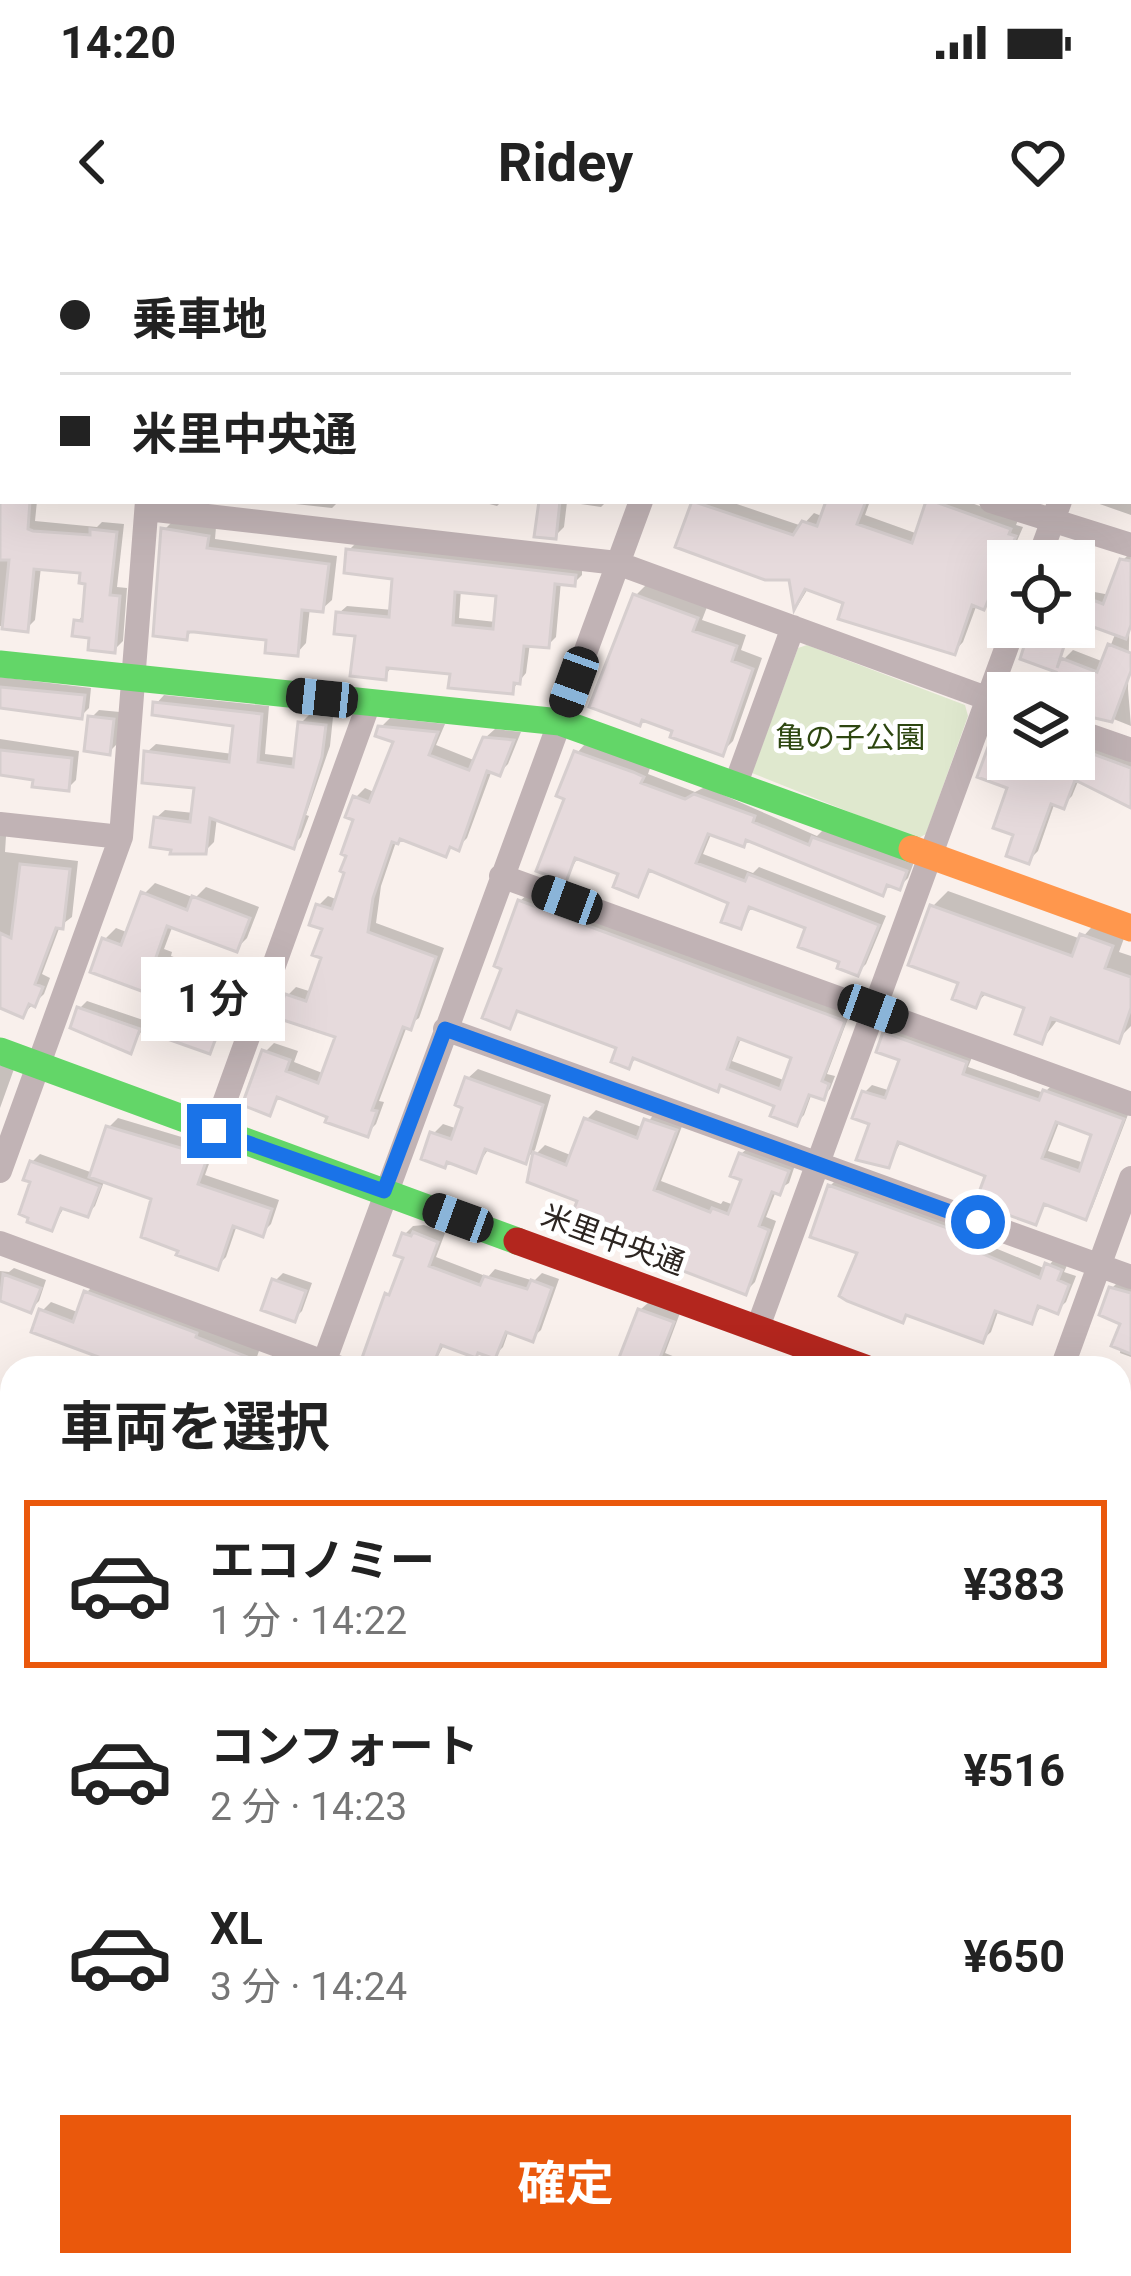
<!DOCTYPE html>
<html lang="ja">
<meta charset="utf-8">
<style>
body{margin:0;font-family:Roboto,"Noto Sans JP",sans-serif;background:#f2f2f2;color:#222;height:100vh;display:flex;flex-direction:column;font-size:45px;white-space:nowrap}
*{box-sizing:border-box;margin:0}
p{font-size:39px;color:#767676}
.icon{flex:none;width:66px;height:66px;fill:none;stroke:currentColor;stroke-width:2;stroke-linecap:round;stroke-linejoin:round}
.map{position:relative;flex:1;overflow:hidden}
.panel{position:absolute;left:0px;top:1116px;width:1131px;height:921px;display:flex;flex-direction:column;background:#fff;border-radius:36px 36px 0 0;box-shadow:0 12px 48px #0002}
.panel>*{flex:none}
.top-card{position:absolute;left:0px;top:0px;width:1131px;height:264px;box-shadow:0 12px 48px #0002;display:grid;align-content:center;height:264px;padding:0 60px;background:#fff}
.tools{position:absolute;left:987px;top:300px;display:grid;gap:24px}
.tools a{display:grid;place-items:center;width:108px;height:108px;border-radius:0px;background:#fff;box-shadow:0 12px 48px #0002;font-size:60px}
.end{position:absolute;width:54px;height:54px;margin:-27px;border:15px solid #1a73e8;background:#fff;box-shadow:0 0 0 6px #fff}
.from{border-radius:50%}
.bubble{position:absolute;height:84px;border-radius:0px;background:#fff;box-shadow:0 12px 48px #0002;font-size:39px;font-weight:700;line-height:84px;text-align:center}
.car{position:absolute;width:36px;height:72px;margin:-36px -18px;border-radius:15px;box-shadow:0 0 9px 3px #0007;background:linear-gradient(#222 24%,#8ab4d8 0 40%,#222 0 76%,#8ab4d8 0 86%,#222 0)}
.top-card b{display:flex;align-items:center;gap:42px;height:114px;font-size:45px}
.top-card b+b{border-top:3px solid #e0e0e0}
.top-card i{width:30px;height:30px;background:#222}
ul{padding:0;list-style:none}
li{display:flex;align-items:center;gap:36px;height:168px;margin:0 24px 18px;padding:0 36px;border:6px solid transparent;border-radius:0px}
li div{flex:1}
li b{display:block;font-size:45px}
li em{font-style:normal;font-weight:700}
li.selected{border-color:#ea580c}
li>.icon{width:108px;height:108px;stroke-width:1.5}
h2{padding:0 60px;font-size:54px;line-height:144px}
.cta{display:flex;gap:24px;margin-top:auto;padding:24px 60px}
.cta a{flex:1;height:138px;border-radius:0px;background:#ea580c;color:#fff;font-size:48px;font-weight:700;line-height:138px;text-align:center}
.status{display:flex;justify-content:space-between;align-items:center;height:84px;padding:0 60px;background:#fff;direction:ltr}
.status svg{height:33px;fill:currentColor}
header{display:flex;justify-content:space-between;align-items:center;height:156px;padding:0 60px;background:#fff;font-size:54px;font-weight:700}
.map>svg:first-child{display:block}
.green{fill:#dfe8ce}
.shadow{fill:#0003;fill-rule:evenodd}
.building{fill:#e6dadc;stroke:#d6cece;stroke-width:3;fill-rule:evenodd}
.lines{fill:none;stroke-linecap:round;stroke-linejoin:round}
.street{stroke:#c1b3b5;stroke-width:24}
.fast{stroke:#63d668;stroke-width:27}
.slow{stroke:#ff974d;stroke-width:27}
.jam{stroke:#b3261e;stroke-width:27}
.route{stroke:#1a73e8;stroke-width:15}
.labels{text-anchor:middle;stroke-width:10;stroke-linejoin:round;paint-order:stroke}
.park-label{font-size:30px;fill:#2d4610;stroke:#fff}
.street-label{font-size:30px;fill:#2c2521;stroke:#fff}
</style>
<div class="status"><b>14:20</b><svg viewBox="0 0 49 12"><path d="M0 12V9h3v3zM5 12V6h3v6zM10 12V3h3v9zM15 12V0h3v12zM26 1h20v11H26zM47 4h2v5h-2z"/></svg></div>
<header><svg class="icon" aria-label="back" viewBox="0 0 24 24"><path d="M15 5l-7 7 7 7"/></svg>Ridey<svg class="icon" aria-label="heart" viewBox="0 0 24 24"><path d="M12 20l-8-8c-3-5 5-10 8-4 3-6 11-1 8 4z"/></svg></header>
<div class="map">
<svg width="1131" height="2036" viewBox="0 0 1131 2036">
<rect width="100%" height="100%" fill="#f9f0ec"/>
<path class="green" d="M807 405 965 465 968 476 926 594 917 599 752 533 798 408Z"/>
<path class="shadow" d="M0 0H141L3 3V63Z
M180 0H333L180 3Z
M363 0H398L363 3Z
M447 0H477L446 3Z
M507 0H536L507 3Z
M602 0H689L602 3Z
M765 0H872L764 3Z
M924 0H969L966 3Z
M1034 0H1108L1117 3H1033Z
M0 136 3 261H37L35 281 97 287 102 282 124 284 117 347 127 348 123 401 114 410 77 382 85 373 88 341 84 330 41 327 35 380 26 389 0 386Z
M1128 148 1131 149V275L1091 261H1128Z
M268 261H339L332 268Z
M478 261H502L497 266Z
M542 261H607L601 267 567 262 564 287 555 296Z
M695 261H728L802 286 814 273 824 277 829 261H870L865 275 918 294 929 261H966L1018 280 1016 285 1023 287 993 357 983 366 977 364 963 402 954 412 809 347 798 365 791 337 679 305Z
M174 280 216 287 215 299 337 316 332 360 322 369 310 367 306 403 297 413 270 397 194 389 186 397 164 290Z
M357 302 582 328V335L574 343 561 341 556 397 548 405 530 403 526 433 512 450 453 431 393 425 384 437 359 393 339 373 347 366 393 370 395 336 349 310ZM461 349 499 353 496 382 459 378Z
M1131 312 1128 449 1131 486 1101 474 1063 420 1073 410 1104 422 1116 392 1074 379V348L1110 355 1122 321Z
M646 345 707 367 702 380 746 395 741 410 762 418 733 501 722 512 635 356Z
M1034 387H1057L1048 413 1024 418Z
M0 437 91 448 89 468 81 476 0 467Z
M164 455 269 466 265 514 297 518 301 483 309 475 333 477 330 506 306 575 309 576 301 597 293 606 217 577 214 602 205 611 156 578 165 570 194 573 197 545 147 512 156 504 233 514 236 483 156 464Z
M99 470 120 472 117 504 109 512 91 478Z
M1008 474V519H1074V493L1131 516V565L1079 539 1072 556 1063 565 1055 562 1038 611 1029 620 1017 593 1000 481Z
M390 478 445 484 436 505 476 521 485 498 495 489 521 492 508 524 499 533 492 530 467 598 458 607 453 605 445 614 401 596 396 602 381 646 376 683 444 708 419 778 407 786 379 861 384 862 376 884 367 893 281 855 269 872 265 812 274 803 298 811 294 822 325 834 339 795 287 756 296 747 312 752 325 717V688L319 665 328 656 338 660 357 578 356 557 365 548 376 553 397 501 381 487Z
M0 499 79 511 76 540 68 548 36 537 0 532Z
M585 504 650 528 648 534 695 552 705 547 817 596 823 590 914 622 908 638 899 647 891 643 882 652 749 597 743 603 712 592 703 614 753 633 759 627 886 676 866 724 858 732 809 686 753 665 740 686 732 661 652 628 637 653 622 632 579 616 565 639 568 557 577 513Z
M0 596H6L5 612 78 621 72 677 60 686 42 734 50 738 44 754 23 774 0 755Z
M155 643 195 658 206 647 259 667 247 698 236 709 173 685 164 709 172 712 171 716 248 744 238 772 209 811 144 787 130 810 79 769 87 761 149 782 159 755 105 699 116 688 129 693 144 654Z
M948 651 1081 699 1098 680 1127 690 1119 712 1131 716V786L1118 799 1059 778 1041 801 1028 766 988 752 975 764 961 741 933 666Z
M528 654 850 773 827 834 835 836 830 849 823 856 812 853 804 875 796 883 778 864 723 843 717 849 637 817 629 826 620 807 520 769 509 785 505 727 520 661ZM742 796 795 816 786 841 732 821Z
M894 786 973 815 968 827 1044 853 1053 844 1129 872 1092 968 1085 976 1047 962 1035 982 989 934 902 900 888 925 864 853 872 845 891 851 903 818 886 794ZM1060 880 1095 893 1084 923 1048 911Z
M0 825 14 829 0 868Z
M478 829 551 855 535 910 525 920 490 907 475 929 449 920 444 925 433 894 443 884 458 889 466 866 468 838Z
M596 870 644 888 656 871 684 881 661 941 721 964 723 961 734 965 744 938 741 914 751 905 796 922 789 943 776 951 766 977 776 981 755 1042 746 1051 581 960 536 914 545 905 573 916 587 879Z
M118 878 215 907 205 935 279 960 271 984 262 993 237 985 226 1017 217 1026 181 1009 154 957 105 939 95 966 87 974 65 966 52 988 34 941 32 922 40 914 93 933 108 888Z
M838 938 987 992 983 1003 1046 1029 1056 1017 1069 1021 1064 1032 1076 1036 1066 1062 1057 1070 1042 1065 1031 1081 999 1069 991 1092 982 1100 861 1012 830 946Z
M424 985 445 993 436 1017 488 1037 495 1029 534 1041 542 1033 559 1039 541 1090 532 1098 509 1090 503 1107 494 1116 445 1103 431 1128 397 1118 393 1128H362L388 1055 395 1048 406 1016 405 994 413 986Z
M14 1028 46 1040 39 1061 31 1069 0 1058V1031L9 1032Z
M283 1033 312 1043 302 1071 294 1079 275 1041Z
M1121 1039 1131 1042V1117L1120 1113 1124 1082 1112 1048Z
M95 1044 260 1108 253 1128H102L106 1117 42 1071 51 1062 80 1073 86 1053Z
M649 1062 680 1073 665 1113 703 1128H610L619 1126 640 1070Z
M1119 1154 1131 1158V1189L1119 1185Z
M0 1207 12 1212V1306L7 1311 0 1308Z
M1119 1239 1131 1244V1448L1119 1443Z
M0 1364 12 1368V1424L5 1422 0 1436Z
M1 1451 12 1455 9 1482 0 1479Z
M1119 1470 1126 1492 1119 1504Z
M1119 1533 1131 1537V1803L1119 1799Z
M0 1541 12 1545V1590L5 1588 0 1592Z
M0 1705 12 1708V1756L0 1751Z
M0 1768 10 1793 0 1803Z
M12 1985V2025H128L95 2036H4L0 1991Z
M142 2025H175L179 2036H146Z
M222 2025H262L224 2034Z
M622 2025H1025L1019 2031 1012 2029 1010 2036H621L618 2035Z"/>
<path class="building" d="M0 261H30L28 289 33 291 90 295V289L117 292 110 355 120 356 115 413 88 410 89 398 72 396 74 380 82 381 85 344 79 343 80 333 34 329 28 392 2 389 9 320H0Z
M539 261H560L556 299 534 297Z
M692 261 793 295 802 281 817 286 826 261H866L857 284 912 303 926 261H933L1011 289 1009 294 1016 296 984 370 972 365 955 415 838 379 843 363 805 349 794 370 789 340H765L675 307Z
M161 288 209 296 207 308 329 324 323 372 302 370 298 416 265 413 266 400 194 392H188L187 400 153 396Z
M346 309 576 335 575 346 555 344 549 408 524 406 520 444 514 443 513 454 448 448 450 434 387 428 386 440 350 436 355 396 334 394 336 372 389 377 392 339 344 333ZM455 352 496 356 493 389 453 385Z
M1120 319 1131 321V385L1126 399 1074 380V360L1083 363 1085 357 1103 364Z
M633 354 698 378 693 391 737 406 732 421 753 429 723 516 670 497 672 491 642 480 640 486 589 467Z
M1030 387 1067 397 1057 428 1061 418 1097 432 1108 404 1131 413V431L1112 482 1081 475 1087 460 1050 446 1056 432 1020 419Z
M0 447 85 455 82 479 0 468Z
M153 462 262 474 258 522 293 527 298 482 326 485 322 517 294 609 210 578 206 614H170L171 610 150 607 154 577 190 582 194 548 142 543 144 511 229 522 233 486 152 475Z
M88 476 114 479 110 515 84 511Z
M998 480 1008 482V519L1049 531 1054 519H1074V507L1131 528V568L1075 540 1064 569 1051 564 1029 624 1006 616 1013 595 993 588 1007 548 977 537Z
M378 486 438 492 429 515 469 530 483 497 514 500 500 536 487 531 459 611 450 607 446 617 400 599 398 604 392 602 373 658 368 692 436 717 411 790 403 787 372 870 377 871 368 897 325 882 327 877 277 857 270 876 242 865 262 810 290 820 286 831 318 843 335 797 277 778 285 754 306 761 321 718 312 715 322 689 309 685 316 664 332 669 344 633 340 631 346 616 341 614 353 580 345 577 353 556 369 562 393 502 375 496Z
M0 510 72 518 69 551 32 547 33 540 0 535Z
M574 511 633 532 644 537 641 543 685 559 694 554 755 576 753 582 809 605 812 597 907 631 900 650 887 645 883 656 746 600 744 607 708 594 696 623 745 641 748 634 879 685 858 736 837 728 839 722 798 707 805 688 749 667 741 689 721 682 728 663 649 630 638 657 613 647 618 634 575 618 566 642 536 631 564 559 556 556Z
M20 624 70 629 63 689 56 688 35 744 43 747 35 767 29 764 23 778 0 768V693L11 698Z
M141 652 187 670 192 656 250 678 237 712 167 686 155 720 163 723 162 727 239 755 228 786 221 784 210 814 142 790 155 756 90 732 102 698 121 705Z
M518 660 845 781 822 841 829 844 824 860 809 855 797 886 770 876 774 866 720 845 718 852 633 818 629 829 611 822 616 808 517 771 510 789 482 778 501 729 494 726ZM738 798 791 818 780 849 727 829Z
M930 665 1072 716 1080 694 1113 706 1105 728 1131 737V768L1119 803 1051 778 1042 804 1015 794 1024 768 982 753 976 768 952 759 958 743 908 725Z
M77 767 140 789 131 814 70 788Z
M883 792 967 822 963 834 1039 860 1043 850 1124 879 1086 980 1044 964 1036 985 975 963 985 936 898 902 889 928 856 920 869 884 852 878 862 851 885 858 899 820 876 812ZM1056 882 1091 895 1079 931 1042 918Z
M465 837 543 865 526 924 485 909 476 933 447 922 445 928 421 919 430 892 451 899 462 868 455 865Z
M584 878 637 898 644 879 677 890 654 950 710 972 712 968 728 974 741 940 730 936 739 913 789 931 780 955 772 952 759 986 769 990 746 1055 623 1008 569 982 577 961 527 942 533 912 566 925Z
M106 886 208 916 198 944 272 969 263 997 233 986 218 1030 176 1015 178 1011 141 997 151 959 89 937Z
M30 921 100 946 88 977 61 968 52 991 27 982 28 978 19 974 30 942 23 940Z
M828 945 981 1000 976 1011 1040 1038 1045 1023 1062 1030 1058 1040 1069 1045 1058 1074 1038 1066 1032 1084 995 1071 983 1103 906 1075 903 1083 847 1061 839 1056 857 1013 810 997Z
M413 992 438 1002 429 1026 480 1045 484 1036 527 1049 531 1040 552 1048 533 1102 506 1092 495 1119 478 1113 476 1118 441 1105 432 1128H415L393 1120 387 1128 362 1118 385 1053 389 1055 403 1018 394 1015 402 993 411 996Z
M3 1034 41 1048 31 1073 0 1061Z
M272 1039 306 1051 295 1082 261 1070Z
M1109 1047 1131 1053V1114L1111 1106 1120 1084 1099 1075Z
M84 1051 197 1093 196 1097 276 1128H128L31 1092 39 1069 73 1082Z
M638 1069 674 1082 656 1128H615Z"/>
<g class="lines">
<path class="street" d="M163 3V0
M416 3V0
M561 3V0
M736 3 737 0
M1128 72 1131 64
M0 93H3
M1128 140 1131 141
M991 261 1131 305
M147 269 617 323 1008 466
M1038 321 1060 261
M1074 490 1131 510
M735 546 793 387
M0 584 121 597
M501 636 1131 864
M445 789 1131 1037
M214 891 369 463
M0 931 121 597 147 261
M0 1003 340 1128
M758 1087 1014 387
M322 1128 641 261
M1062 1128 1131 938
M0 1180 12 1185
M0 1357 12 1362
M0 1524 12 1528
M0 1698 12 1702
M195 2025 199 2036
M322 2036 363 2025"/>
<path class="fast" d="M0 424 560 482 912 609
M0 811 517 1001
M1119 1221 1131 1225"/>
<path class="slow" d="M912 609 1131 688"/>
<path class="jam" d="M517 1001 865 1128"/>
</g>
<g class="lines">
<path class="route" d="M214 891 384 951 445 789 978 982"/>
</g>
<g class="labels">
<g class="park-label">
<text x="850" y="508">亀の子公園</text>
</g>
<g class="street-label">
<text transform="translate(613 1000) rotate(20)" y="10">米里中央通</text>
</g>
</g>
</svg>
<div class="tools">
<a><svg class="icon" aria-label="locate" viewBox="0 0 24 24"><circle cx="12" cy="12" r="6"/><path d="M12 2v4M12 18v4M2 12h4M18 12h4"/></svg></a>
<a><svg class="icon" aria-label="layers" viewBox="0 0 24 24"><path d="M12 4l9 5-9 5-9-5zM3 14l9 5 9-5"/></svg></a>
</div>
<i class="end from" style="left:978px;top:982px"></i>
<i class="end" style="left:214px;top:891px"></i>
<div class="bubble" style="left:141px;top:717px;width:144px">1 分</div>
<i class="car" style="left:574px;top:442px;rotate:200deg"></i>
<i class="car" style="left:322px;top:458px;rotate:276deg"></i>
<i class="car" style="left:567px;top:660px;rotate:290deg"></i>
<i class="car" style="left:873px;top:769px;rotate:110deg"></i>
<i class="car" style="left:458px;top:978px;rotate:290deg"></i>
<div class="top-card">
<b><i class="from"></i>乗車地</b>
<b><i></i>米里中央通</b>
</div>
<section class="panel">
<h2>車両を選択</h2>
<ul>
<li class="selected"><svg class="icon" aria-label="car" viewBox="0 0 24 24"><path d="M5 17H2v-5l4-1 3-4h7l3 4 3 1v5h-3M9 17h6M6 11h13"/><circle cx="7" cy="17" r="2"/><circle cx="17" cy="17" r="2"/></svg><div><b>エコノミー</b><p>1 分 · 14:22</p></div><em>¥383</em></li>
<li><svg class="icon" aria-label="car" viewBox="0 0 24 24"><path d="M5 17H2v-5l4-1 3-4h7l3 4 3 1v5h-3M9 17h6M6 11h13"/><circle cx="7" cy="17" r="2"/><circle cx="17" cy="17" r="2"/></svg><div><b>コンフォート</b><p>2 分 · 14:23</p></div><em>¥516</em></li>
<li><svg class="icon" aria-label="car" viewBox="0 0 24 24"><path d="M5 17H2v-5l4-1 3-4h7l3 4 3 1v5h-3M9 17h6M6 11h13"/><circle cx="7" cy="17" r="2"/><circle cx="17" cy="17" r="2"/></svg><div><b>XL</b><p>3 分 · 14:24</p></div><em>¥650</em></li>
</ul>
<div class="cta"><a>確定</a></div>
</section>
</div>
